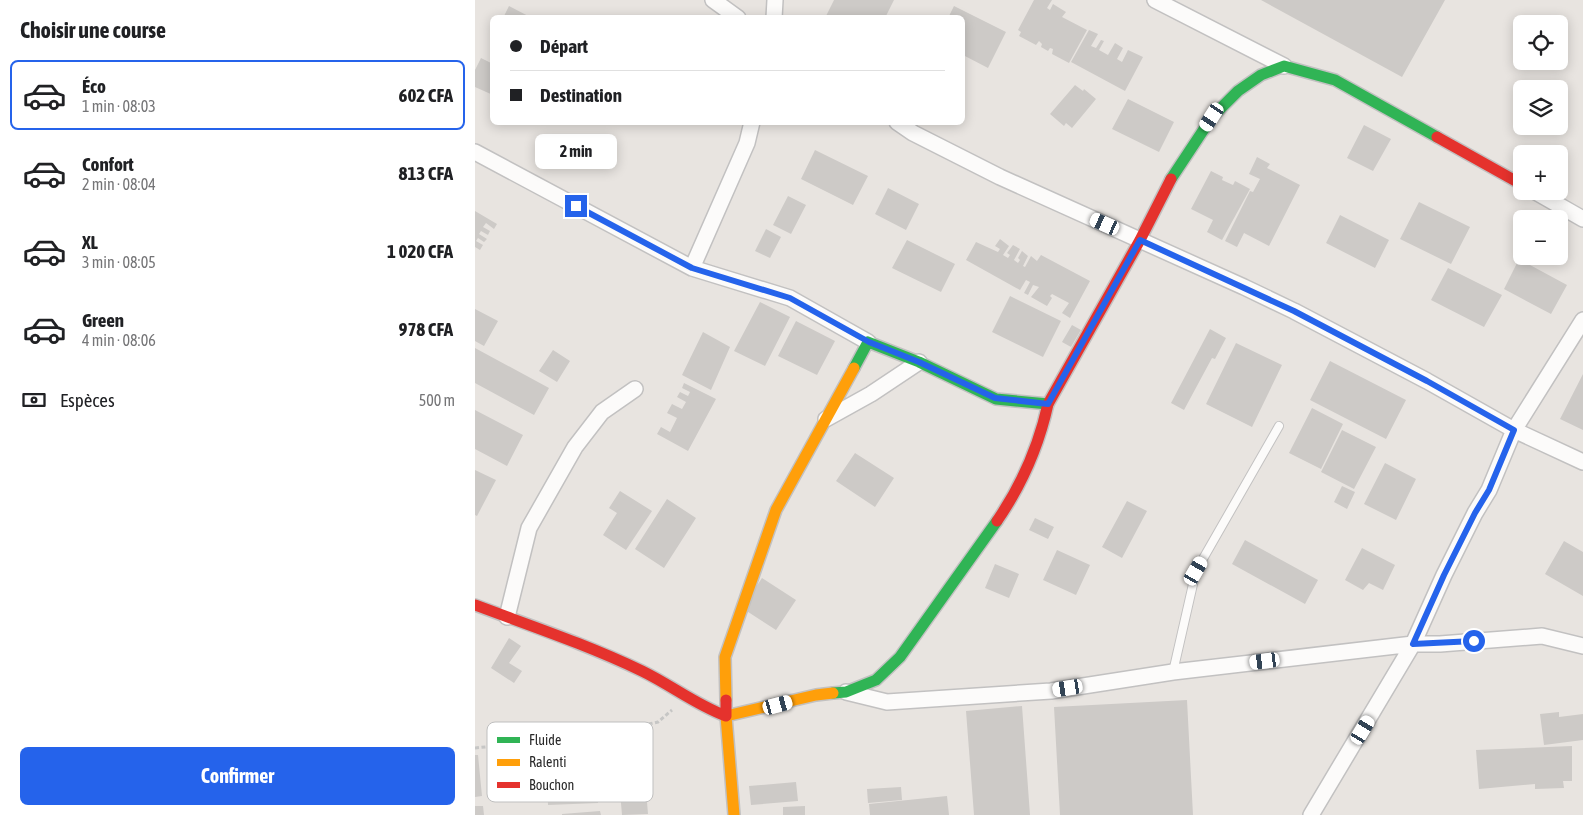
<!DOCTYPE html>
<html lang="fr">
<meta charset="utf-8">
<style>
body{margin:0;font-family:"Asap Condensed",sans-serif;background:#f6f6f6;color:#202124;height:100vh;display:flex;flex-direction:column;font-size:19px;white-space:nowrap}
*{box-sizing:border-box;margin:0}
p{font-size:16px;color:#757577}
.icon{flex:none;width:28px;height:28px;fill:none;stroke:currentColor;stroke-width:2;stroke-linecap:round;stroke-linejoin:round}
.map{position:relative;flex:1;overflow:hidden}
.panel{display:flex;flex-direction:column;background:#fff;width:475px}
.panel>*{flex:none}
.banner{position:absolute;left:15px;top:15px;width:475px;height:110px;border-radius:8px;box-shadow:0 2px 12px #0003;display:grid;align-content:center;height:110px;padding:0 20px;background:#fff}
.fabs{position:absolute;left:1038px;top:15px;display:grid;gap:10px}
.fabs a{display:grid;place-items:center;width:55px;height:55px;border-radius:8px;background:#fff;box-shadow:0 2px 12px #0003;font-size:25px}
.end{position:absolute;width:22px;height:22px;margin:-11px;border:6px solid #2563eb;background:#fff;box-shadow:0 0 0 2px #fff}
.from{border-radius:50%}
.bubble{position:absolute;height:35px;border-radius:8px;background:#fff;box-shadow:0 2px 12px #0003;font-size:16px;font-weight:700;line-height:35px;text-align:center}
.car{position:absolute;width:15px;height:30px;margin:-15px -8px;border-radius:6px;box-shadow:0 0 4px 1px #0007;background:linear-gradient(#fff 24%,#345 0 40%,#fff 0 76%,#345 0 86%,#fff 0)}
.banner b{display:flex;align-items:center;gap:18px;height:48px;font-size:19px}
.banner b+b{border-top:1px solid #e0e0e0}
.banner i{width:12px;height:12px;background:#202124}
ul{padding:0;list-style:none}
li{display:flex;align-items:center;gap:15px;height:70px;margin:0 10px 8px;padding:0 10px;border:2px solid transparent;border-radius:8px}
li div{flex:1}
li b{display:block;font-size:19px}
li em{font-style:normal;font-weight:700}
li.on{border-color:#2563eb}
li>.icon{width:45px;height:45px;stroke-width:1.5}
h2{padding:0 20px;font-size:22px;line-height:60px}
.pay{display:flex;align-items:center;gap:12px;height:55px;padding:0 20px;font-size:19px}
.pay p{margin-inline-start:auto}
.primary-button{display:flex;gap:10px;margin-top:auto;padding:10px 20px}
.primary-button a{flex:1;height:58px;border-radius:8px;background:#2563eb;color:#fff;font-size:20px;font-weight:700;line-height:58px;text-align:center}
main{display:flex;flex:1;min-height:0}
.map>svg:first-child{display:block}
.building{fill:#cdcac7}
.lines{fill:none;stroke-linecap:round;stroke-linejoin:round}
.lane-casing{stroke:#c2c1c1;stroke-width:10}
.street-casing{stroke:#c2c1c1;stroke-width:18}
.fast-casing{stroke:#c2c1c1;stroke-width:14}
.slow-casing{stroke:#c2c1c1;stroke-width:14}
.jam-casing{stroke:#c2c1c1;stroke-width:14}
.path{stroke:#c6c6c5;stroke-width:3;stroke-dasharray:4 2.5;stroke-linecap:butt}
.lane{stroke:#fcfbfa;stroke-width:8}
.street{stroke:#fcfbfa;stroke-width:15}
.fast{stroke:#30b455;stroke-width:11}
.slow{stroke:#ff9f0a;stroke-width:11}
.jam{stroke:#e5322d;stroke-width:11}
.route{stroke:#2563eb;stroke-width:6}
.key{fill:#fff;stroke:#bfbfbf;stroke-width:1}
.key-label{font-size:14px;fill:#2a2a2a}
</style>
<main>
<section class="panel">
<h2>Choisir une course</h2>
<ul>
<li class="on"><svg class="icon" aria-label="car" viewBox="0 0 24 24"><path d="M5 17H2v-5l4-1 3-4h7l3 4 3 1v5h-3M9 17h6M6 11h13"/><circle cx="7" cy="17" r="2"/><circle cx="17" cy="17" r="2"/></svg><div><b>Éco</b><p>1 min · 08:03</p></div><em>602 CFA</em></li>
<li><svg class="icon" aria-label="car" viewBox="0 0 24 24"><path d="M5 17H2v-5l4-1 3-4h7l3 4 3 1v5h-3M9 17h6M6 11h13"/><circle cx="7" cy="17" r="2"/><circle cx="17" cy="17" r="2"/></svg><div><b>Confort</b><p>2 min · 08:04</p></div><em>813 CFA</em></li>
<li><svg class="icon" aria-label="car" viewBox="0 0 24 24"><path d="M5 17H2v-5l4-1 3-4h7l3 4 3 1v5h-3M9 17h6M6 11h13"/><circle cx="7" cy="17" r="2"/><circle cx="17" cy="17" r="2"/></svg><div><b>XL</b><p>3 min · 08:05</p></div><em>1 020 CFA</em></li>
<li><svg class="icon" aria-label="car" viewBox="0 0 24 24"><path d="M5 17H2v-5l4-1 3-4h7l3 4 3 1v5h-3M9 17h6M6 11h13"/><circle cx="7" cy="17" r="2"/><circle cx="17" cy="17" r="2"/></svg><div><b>Green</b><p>4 min · 08:06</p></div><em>978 CFA</em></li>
</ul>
<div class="pay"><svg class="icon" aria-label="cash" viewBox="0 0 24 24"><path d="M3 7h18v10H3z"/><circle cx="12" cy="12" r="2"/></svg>Espèces<p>500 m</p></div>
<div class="primary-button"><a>Confirmer</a></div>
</section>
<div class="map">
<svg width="1108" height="815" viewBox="0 0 1108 815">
<rect width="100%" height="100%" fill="#e8e4e0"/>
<path class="building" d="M359 0H419L410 18H350Z
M559 0H577L572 8 575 10 578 4 591 12 587 17 612 30 594 63 577 54 578 49 575 48 573 51 566 47 567 44 564 41 561 45 544 36 546 32 543 30Z
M786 0H970L927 77Z
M34 6 57 18H28Z
M479 6 531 32 513 68 488 55V18H473Z
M614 30 623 34 616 46 621 48 626 40 629 41 624 50 633 55 640 43 648 48 642 59 647 62 653 50 668 57 650 91 596 62Z
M6 58 18 64V95L0 87V70Z
M600 85 608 91 609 89 621 99 597 128 591 123 589 126 575 114Z
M653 99 699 122 684 152 637 129Z
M889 125 916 139 898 171 872 158Z
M340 150 393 176 378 205 326 179Z
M782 157 795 164 792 168 825 185 794 246 769 233 762 247 750 241 775 191 778 192 785 179 774 174Z
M736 171 748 177 747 180 758 185 760 181 775 189 747 240 732 232 738 220 716 209Z
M413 188 444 204 431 230 400 214Z
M313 196 331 205 316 234 298 225Z
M944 202 995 227 976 264 925 239Z
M0 211 22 224 19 229 11 223 8 227 15 231 13 235 6 231 4 234 12 239 9 242 3 238 1 241 8 245 5 250 0 247Z
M865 215 914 240 900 268 851 243Z
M291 229 306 237 295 258 280 251Z
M525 239 534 246 528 255 533 258 535 255 532 253 538 245 545 249 539 260 543 263 545 260 543 258 547 251 553 256 548 266 550 267 556 256 562 261 566 255 615 281 595 318 587 313 594 303 577 294 575 296 577 298 572 306 556 297 564 287 558 285 553 295 549 293 555 282 551 280 545 290 491 260 501 242 523 252 525 249 520 246Z
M432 240 480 264 466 292 417 268Z
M1044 259 1092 285 1076 314 1029 289Z
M973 268 1027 295 1009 327 956 300Z
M535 296 586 321 568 357 517 332Z
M285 302 315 317 290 366 259 351Z
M0 309 23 321 9 346 0 341Z
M321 321 360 341 342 375 303 356Z
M597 325 606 330 596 347 587 342Z
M735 329 751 338 740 359 737 358 709 410 696 403Z
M228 332 255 347 236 390 207 375Z
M761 343 807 365 777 427 731 404Z
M0 348 74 388 59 415 0 383Z
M78 350 95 361 82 382 64 371Z
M855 361 931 400 911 439 835 400Z
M1108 374V430L1085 419Z
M209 383 241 399 213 451 182 434 186 427 195 432 202 418 192 413 197 404 207 409 211 402 202 397 205 392 213 396 215 392 207 388Z
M837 408 868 424 846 469 814 453Z
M0 410 48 435 32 466 0 449Z
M867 430 901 447 879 489 846 472Z
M380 453 419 478 400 507 361 481Z
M910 463 941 479 921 520 889 504Z
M0 470 21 480 2 516 0 515Z
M867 486 880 492 872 509 859 502Z
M145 491 177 511 151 550 128 535 142 513 134 508Z
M192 499 221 518 189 568 160 549Z
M652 501 672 511 647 558 627 547Z
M560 518 579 527 573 539 554 530Z
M770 540 843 580 830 604 757 564Z
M1089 541 1108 552V596L1070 574Z
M887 548 920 565 908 590 894 583 888 590 870 580Z
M582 550 615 565 601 595 568 580Z
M520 564 544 574 534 598 510 588Z
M287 578 321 600 301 630 267 608Z
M34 638 46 646 34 663 47 671 39 683 16 668Z
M712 700 718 815H585L579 707Z
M547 706 555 815H499L491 711Z
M1084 712V717L1108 714V740L1069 745 1065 714Z
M1097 746V781H1088L1089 788 1060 789V784L1004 789 1001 750Z
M0 755H3L7 796 0 797Z
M169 766 173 814 147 815 143 768Z
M122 767 123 803 73 805 72 769Z
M321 782 323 801 276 805 274 786Z
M426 787 427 800 393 803 392 789Z
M472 796 474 815H395L394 804Z
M0 806H8L9 815H0Z
M330 806V815H308V807Z
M125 811 126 815H87V814Z"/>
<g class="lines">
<g class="lane-casing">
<path id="lane" d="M698 672 721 571 804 426"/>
</g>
<g class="street-casing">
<path id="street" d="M238 0 263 18
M680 0 809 66
M299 18 300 0
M422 122 438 133 525 177 769 287 819 311 952 381 1039 430 1108 462
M0 152 217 268 315 298 393 342
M1059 191 1108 219
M217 268 272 143 277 122
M351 419 396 394 444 362
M32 617 54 528 100 447 127 412 160 389
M371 692 412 702 576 691 698 672 938 644H965L1067 636 1108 646
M836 815 938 644 969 575 1000 513 1014 490 1039 430 1108 320"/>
</g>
<g class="fast-casing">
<path id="fast" d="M696 179 737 117 763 91 786 75 809 66 860 80 962 137
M379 368 393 342 444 362 521 399 573 404
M358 693 371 692 401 680 425 657 522 521"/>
</g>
<g class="slow-casing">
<path id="slow" d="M251 700 250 657 301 510 379 368
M259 815 251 716 341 695 358 693"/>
</g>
<g class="jam-casing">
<path id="jam" d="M962 137 1046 184
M522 521C546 486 564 445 573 404L665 240 696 179
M0 605C56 626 113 645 167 671 196 685 221 705 251 716V700"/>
</g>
<path class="path" d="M0 748 119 736 183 722 197 710"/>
<use href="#lane" class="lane"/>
<use href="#street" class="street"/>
<use href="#fast" class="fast"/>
<use href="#slow" class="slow"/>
<use href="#jam" class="jam"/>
</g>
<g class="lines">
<path class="route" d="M101 206 217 268 315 298 394 342 444 362 520 398 573 404 665 240 819 311 952 381 1039 430 1014 490 1000 513 969 575 938 644 999 641"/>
</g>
<rect x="12" y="722" width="166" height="80" rx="8" class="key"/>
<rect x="22" y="737" width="23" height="6" fill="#30b455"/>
<rect x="22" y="759" width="23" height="7" fill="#ff9f0a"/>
<rect x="22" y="782" width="23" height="6" fill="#e5322d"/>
<g class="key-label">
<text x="54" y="745">Fluide</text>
<text x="54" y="767">Ralenti</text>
<text x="54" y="790">Bouchon</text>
</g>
</svg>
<div class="fabs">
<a><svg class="icon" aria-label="locate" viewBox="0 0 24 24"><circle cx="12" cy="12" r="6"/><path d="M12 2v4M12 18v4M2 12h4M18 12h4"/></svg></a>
<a><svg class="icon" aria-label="layers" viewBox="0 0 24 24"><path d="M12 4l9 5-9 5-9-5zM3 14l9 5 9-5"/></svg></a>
<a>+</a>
<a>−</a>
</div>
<i class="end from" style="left:999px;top:641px"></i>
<i class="end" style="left:101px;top:206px"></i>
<div class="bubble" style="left:60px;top:134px;width:82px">2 min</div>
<i class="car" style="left:737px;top:117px;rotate:213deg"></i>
<i class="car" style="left:630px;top:224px;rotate:294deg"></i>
<i class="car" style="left:721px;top:571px;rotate:30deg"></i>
<i class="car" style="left:790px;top:661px;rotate:263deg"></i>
<i class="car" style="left:593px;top:688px;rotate:261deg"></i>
<i class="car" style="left:303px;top:705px;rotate:75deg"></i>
<i class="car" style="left:888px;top:730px;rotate:31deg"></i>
<div class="banner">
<b><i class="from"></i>Départ</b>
<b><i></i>Destination</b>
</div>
</div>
</main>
